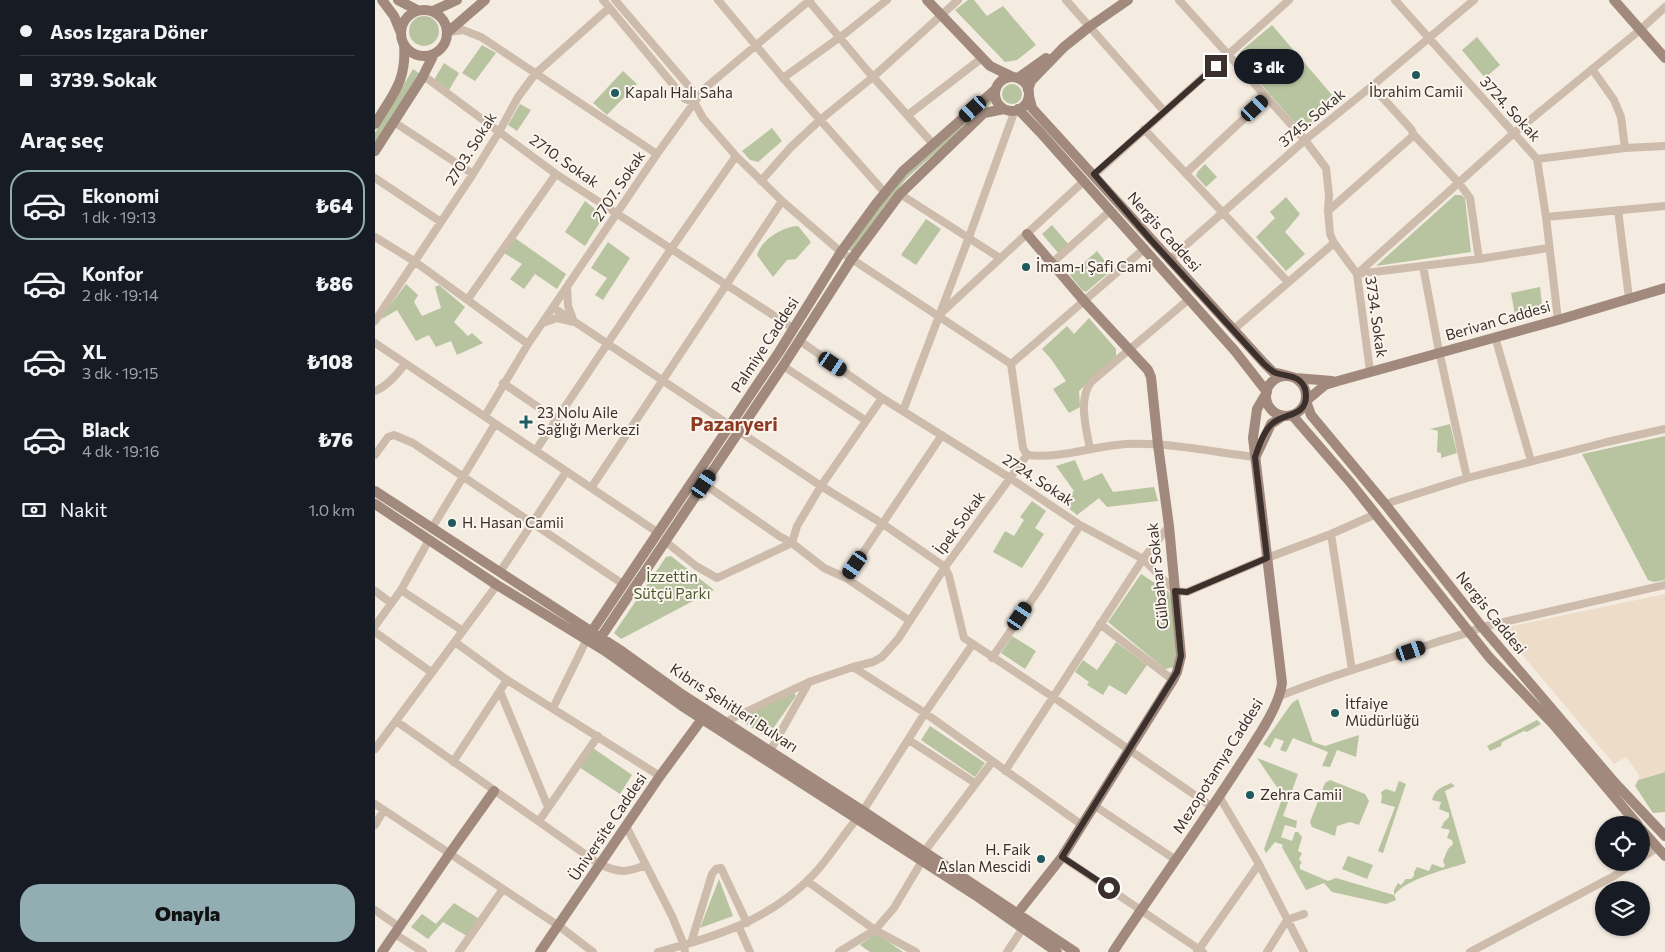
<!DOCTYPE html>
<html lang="tr">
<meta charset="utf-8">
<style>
body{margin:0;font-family:Commissioner,sans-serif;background:#20242c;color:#f1f3f6;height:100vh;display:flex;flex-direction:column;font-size:19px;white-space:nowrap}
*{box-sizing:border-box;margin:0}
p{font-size:16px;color:#9ea1a6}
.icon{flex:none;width:28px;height:28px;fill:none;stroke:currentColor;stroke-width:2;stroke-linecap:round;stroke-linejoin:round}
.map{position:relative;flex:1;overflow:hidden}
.side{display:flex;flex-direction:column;background:#171b24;width:375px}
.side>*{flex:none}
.hud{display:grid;align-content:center;height:110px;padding:0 20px;background:#171b24}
.controls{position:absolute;left:1220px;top:816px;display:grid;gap:10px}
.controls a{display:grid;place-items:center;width:55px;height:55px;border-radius:50%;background:#171b24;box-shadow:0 1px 4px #0004;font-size:25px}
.end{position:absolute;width:22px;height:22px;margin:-11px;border:6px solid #3b302b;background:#fff;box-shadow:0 0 0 2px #fff}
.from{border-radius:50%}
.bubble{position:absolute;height:35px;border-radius:18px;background:#171b24;box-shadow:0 1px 4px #0004;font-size:16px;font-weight:800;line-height:35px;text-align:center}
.car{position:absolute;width:15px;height:30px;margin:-15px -8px;border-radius:6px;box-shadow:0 0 4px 1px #0007;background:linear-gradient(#222 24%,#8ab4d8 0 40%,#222 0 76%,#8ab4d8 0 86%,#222 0)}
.hud b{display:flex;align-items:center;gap:18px;height:48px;font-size:19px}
.hud b+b{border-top:1px solid #363941}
.hud i{width:12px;height:12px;background:#f1f3f6}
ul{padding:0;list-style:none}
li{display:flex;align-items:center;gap:15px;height:70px;margin:0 10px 8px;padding:0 10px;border:2px solid transparent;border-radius:20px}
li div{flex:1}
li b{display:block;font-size:19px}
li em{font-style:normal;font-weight:800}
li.active{border-color:#92aeb2}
li>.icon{width:45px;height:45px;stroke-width:1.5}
h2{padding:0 20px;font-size:22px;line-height:60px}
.pay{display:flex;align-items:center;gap:12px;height:55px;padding:0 20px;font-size:19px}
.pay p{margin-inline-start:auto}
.button{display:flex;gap:10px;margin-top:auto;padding:10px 20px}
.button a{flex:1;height:58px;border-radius:20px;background:#92aeb2;color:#111;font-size:20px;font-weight:800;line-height:58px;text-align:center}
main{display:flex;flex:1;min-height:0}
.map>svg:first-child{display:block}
.green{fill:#b8c4a0}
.plaza{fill:#ecdcc8}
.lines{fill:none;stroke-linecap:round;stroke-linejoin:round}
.street{stroke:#cdbbac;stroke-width:8}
.secondary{stroke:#a18a7d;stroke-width:10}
.route{stroke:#3b302b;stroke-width:6}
.poi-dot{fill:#1f5a5e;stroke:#fbf5ee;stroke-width:2}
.labels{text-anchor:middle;stroke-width:4;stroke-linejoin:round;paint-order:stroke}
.poi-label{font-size:15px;fill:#3b302b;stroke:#fbf5ee;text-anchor:start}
.street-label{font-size:15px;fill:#3b302b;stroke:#fbf5ee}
.park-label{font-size:15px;fill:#4a5a2e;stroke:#fbf5ee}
.district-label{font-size:20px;font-weight:bold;fill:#8c3b22;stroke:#fbf5ee}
</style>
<main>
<section class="side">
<div class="hud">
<b><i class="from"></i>Asos Izgara Döner</b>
<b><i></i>3739. Sokak</b>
</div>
<h2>Araç seç</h2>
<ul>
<li class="active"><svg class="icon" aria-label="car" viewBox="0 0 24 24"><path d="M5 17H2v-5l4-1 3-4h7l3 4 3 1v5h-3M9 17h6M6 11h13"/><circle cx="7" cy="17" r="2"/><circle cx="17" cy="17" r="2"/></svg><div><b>Ekonomi</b><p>1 dk · 19:13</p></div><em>₺64</em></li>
<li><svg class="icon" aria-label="car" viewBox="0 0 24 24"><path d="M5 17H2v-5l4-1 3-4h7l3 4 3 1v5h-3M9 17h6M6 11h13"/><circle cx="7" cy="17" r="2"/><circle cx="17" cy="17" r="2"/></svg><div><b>Konfor</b><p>2 dk · 19:14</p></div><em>₺86</em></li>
<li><svg class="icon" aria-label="car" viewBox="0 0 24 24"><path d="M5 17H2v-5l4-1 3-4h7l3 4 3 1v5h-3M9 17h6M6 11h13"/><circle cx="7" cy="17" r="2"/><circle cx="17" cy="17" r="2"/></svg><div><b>XL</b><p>3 dk · 19:15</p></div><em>₺108</em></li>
<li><svg class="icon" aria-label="car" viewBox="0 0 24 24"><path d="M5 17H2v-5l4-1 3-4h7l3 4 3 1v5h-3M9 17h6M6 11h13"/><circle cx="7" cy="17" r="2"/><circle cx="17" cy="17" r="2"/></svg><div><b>Black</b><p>4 dk · 19:16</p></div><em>₺76</em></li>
</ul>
<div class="pay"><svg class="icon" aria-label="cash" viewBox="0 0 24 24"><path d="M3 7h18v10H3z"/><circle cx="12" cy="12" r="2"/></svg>Nakit<p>1.0 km</p></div>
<div class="button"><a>Onayla</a></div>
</section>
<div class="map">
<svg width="1290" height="952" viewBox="0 0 1290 952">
<rect width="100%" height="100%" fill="#f4ebe1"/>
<path class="green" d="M593 0H599L612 16 628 6 661 45 642 60 630 62 580 10Z
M34 31a15 15 0 1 1 30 0a15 15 0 1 1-30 0Z
M897 25 963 102 928 132 863 58 866 51Z
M1102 37 1125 65 1110 78 1087 50Z
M107 45 121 53 100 81 87 73Z
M69 63 84 73 74 90 59 80Z
M38 69 45 74 0 144V133Z
M248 71 262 84 232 115 218 103Z
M627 94a10 10 0 1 1 20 0a10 10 0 1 1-20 0Z
M616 97 620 100 532 178 509 207 477 252 474 250 498 213 532 172Z
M145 104 156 110 142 131 133 125Z
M397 128 407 141 383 162 375 160 367 151Z
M830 164 842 177 831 187 821 176 823 171Z
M1080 195H1086L1090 198 1096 252 1001 266Z
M911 197 925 214 910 232 930 254 911 271 881 237 900 218 895 212Z
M210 201 229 216 210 246 190 232Z
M551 219 566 229 541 265 526 255Z
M677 225 694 245 684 254 667 234Z
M423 226 436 242 421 259 412 260 398 277 382 255C387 239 407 227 423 226Z
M140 238 191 274 182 289 160 274 149 289 135 279 147 264 129 253Z
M233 242 255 258 228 300 220 295 232 278 216 268Z
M722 251 737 270 711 292 707 290 695 275Z
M31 284 43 295 39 302 47 316 66 308 60 287 64 285 90 307 79 322 93 336 97 333 108 343 82 355 76 341 61 347 54 335 41 341 22 310 7 319 8 315Z
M1165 287 1168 313 1141 320 1136 293Z
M714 318 741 349V356L704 391 705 407 694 413 678 389 691 381 676 359 667 349 692 326 699 334Z
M1075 424 1082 453 1066 458V453L1062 452 1063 431 1055 429Z
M1290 436V580L1279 582 1273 580 1207 454Z
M700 460 709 481 727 473 738 492 779 487 783 501 732 507 724 498 702 515 686 502 699 491 681 466Z
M657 501 671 511 660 528 669 534 647 568 618 552 630 531 639 536 649 520 645 517Z
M296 556 339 590 246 639 239 633 291 557Z
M766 574 794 592 796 599 801 656 799 667 790 669 733 622Z
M637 636 661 651 650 669 626 653Z
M741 642 772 665 751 695 734 685 728 695 712 685 714 682 700 672 708 660 722 670Z
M419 692 421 696 392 737 363 719Z
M923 699 938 742 950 746 984 735 981 757 962 750 955 767 947 766 953 752 918 738 911 752 905 750 909 741 900 738 895 748 888 744 917 703Z
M1162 720 1166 724 1152 732 1149 731 1127 742 1126 746 1115 751 1112 746Z
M555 726 610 763 600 777 546 740Z
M218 748 257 775 245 794 204 767Z
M882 758 923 774 908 816 922 821 921 828 910 825 906 837 917 841 920 832H923L927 837 923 851 927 853 924 859 927 863 925 864V869L953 881 961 878 1019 895V890L1023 883 1026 885 1031 879H1036L1039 876V872L1042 867 1054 871 1057 864 1068 868 1070 865 1068 861 1073 849 1078 844 1077 840 1072 838 1075 830 1066 828 1069 822 1074 817V813L1064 809 1066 802 1057 800C1060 789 1067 787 1076 783L1080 786 1070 791 1091 863C1070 870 1033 878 1019 895L1021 900 1011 904 957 892 949 883 931 890 907 847 908 845 900 842 891 853 889 849 908 796Z
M1290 772V812L1278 813 1260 786 1263 780Z
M955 780 990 794 994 801 984 825 975 822 962 826 960 836 937 827 935 822 950 783Z
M1024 781 1031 784 1008 853 1003 851 1020 807 1006 803 1007 796 1006 792 1011 789 1020 792Z
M973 856 998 865 992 879 967 869Z
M344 879 358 916 325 928Z
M79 903 103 918 92 936 68 922 53 939 36 927 47 914 61 924Z
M501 933 528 952H495L485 945Z"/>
<path class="plaza" d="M1290 594V772L1263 780 1264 775 1251 757 1239 764 1129 633V628Z"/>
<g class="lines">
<path class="street" d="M228 0 310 99 319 102
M240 0 317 90 319 102 328 118 361 156 407 201 466 252 636 364 648 448 652 455
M343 0 408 78 510 193
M433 0 491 69 558 144
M691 0 789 111
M804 0 930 140 951 168 954 195 953 211 955 234 959 243 982 274 995 371
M1020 0 1162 159 1171 217 1183 320
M74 32 88 30 106 37 282 154
M1217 69 1239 100 1246 117 1250 148
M47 78 53 79 181 174 418 328
M408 78 472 32 512 0
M533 115 607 58
M19 122 98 174
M769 129 913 282
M1039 135 1084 183 1095 198 1104 259
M1162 159 1250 148 1290 146
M811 173 892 97
M719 175 914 0
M0 178 66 222
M386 181 416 147 445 120 498 77 583 0
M525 194 625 258
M1243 210 1254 298
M953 211 1039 135 1036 129 997 86
M1171 217 1290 206
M0 237 39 261 153 344
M794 260 930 140 997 86 1099 0
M677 263 735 211
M1048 266 1063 346 1092 478
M982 274 1139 133 1265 30 1290 7
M982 274 1104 259 1173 248
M93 299 181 174
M179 308 446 486 508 524 570 567 574 576 589 638 678 697 837 807
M565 314 709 181
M0 321 98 174 124 132 143 97 160 74 234 8
M168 323 182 318 199 322 193 306 192 287
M858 330 959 243
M1120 337 1156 461
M425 341 507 398 635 478 705 525 768 559 800 591 812 592 892 558 956 534 1001 514
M0 343 282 532
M636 364 769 249
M408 366 490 420
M128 383 182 420
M0 391C13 386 22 374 30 364
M528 411 594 237 640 110
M110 416 153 344 282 154 329 89 435 0
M715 449C711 428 703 399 716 382L813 300
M161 450 296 249 361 156
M0 455 13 437 19 435 38 443 248 584
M329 484 404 536 417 543 449 568 471 578 535 621
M216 488 407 201
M1010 504 1092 478 1232 442 1290 429
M57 528 120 424
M956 534 977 670
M291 542 321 566 342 578 417 543 422 526 446 486 507 398
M125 572 191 472
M471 578 567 435
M26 590 88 631
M0 591 16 603
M725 624 798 680
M0 626 26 590 54 540
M0 632 56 672
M80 642 132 680 285 776
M617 658 665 588 705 525
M478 667 550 713 707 825
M125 691 173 807
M905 696C956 675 1008 661 1059 643 1075 638 1091 634 1107 627L1290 585
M178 708 211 641
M21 721 224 864C244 873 251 873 271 865
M354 725 356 719 434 682 478 667 498 662 507 657 523 639 570 567 652 455C686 459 718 446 751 444 794 442 838 452 880 457
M534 740 600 783
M0 749 122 585
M395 751 434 682
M78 762 132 680
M630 771 768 559 794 526
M844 796 884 864 929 952
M0 804 184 926 218 952
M720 806 801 860
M488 811 550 713 597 645
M164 821 223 736
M0 825 9 810
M251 826 297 916 309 945 310 952
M549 852 617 762
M687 857 828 952
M1266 858 1282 848
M432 881 500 930 541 952
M0 910 24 927
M364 927 375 952
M20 934 48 952
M316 943 337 874 341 869 346 868 372 923
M84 952 128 889
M283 952C341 937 397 919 439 874 455 857 467 836 482 819
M464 952 500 930 519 908 547 861
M632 952 648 928
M822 952 884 864
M892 952 912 920 929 914
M1095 952 1239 876 1260 862"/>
<path class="secondary" d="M7 0 19 16 26 33
M23 0 42 10
M552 0 615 66 638 77
M1239 0 1290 58
M26 33a23 23 0 1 1 46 0a23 23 0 1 1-46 0Z
M58 11 82 0
M73 32 110 0
M620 94a17 17 0 1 1 34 0a17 17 0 1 1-34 0Z
M643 78 671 58
M653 90 656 81 689 47 714 27 753 0
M654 96 657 108 889 363 898 372 914 376
M643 109 665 132 860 351 892 392 882 409 878 438 907 683C904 708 880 741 866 763 825 827 780 888 738 952
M0 124C18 94 32 81 29 44
M0 151 47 78 59 54
M1290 288 1183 320 963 381 950 385 931 401 936 415 1010 504 1107 627 1240 783 1290 836
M891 396a20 20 0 1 1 40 0a20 20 0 1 1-40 0Z
M920 378 957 381
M917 415 975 482 1114 657 1178 724 1263 825
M881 456 896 424 908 416
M0 491 248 652 308 695 488 811 700 952
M0 504 122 585 230 651 307 706 600 895 682 952
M213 637 404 352 466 252 501 204 528 171 621 89
M222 643 408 366 476 260 525 194 609 113 629 109
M1266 829 1290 856
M642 914 687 857 798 680 802 672 806 656 794 526 783 445 776 377 773 370 709 301 652 234
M7 952 75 853 119 791
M165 952 285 776 327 719"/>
</g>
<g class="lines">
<path class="route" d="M734 888 687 857 802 672 806 656 800 591 812 592 892 558 880 457C884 446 889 430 898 423 909 413 931 417 931 396 931 391 930 386 926 382 920 375 909 376 901 373 896 371 892 367 888 363L775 239 719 174 841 66"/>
</g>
<g class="poi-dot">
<circle cx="1041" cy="75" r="5"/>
<circle cx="240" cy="93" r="5"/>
<circle cx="651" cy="267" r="5"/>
<path d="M148.5 414.5h5v5h5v5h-5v5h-5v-5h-5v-5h5z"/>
<circle cx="77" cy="523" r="5"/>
<circle cx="960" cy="713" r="5"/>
<circle cx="875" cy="795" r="5"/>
<circle cx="666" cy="859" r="5"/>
</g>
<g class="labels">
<g class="poi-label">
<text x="1041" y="97" text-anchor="middle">İbrahim Camii</text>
<text x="250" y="98">Kapalı Halı Saha</text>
<text x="661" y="272">İmam-ı Şafi Cami</text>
<text x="162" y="418">23 Nolu Aile<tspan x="162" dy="17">Sağlığı Merkezi</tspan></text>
<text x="87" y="528">H. Hasan Camii</text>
<text x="970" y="709">İtfaiye<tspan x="970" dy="17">Müdürlüğü</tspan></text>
<text x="885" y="800">Zehra Camii</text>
<text x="656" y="855" text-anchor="end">H. Faik<tspan x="656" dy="17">Aslan Mescidi</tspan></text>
</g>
<g class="street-label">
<text transform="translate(1135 109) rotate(48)" y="5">3724. Sokak</text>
<text transform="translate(937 118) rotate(-40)" y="5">3745. Sokak</text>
<text transform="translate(96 149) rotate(-58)" y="5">2703. Sokak</text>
<text transform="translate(189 161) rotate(35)" y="5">2710. Sokak</text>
<text transform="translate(244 186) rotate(-56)" y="5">2707. Sokak</text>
<text transform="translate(789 232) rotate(48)" y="5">Nergis Caddesi</text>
<text transform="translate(1001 317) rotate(82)" y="5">3734. Sokak</text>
<text transform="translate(1123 321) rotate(-16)" y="5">Berivan Caddesi</text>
<text transform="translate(390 345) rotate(-57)" y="5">Palmiye Caddesi</text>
<text transform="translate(663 480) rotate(33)" y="5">2724. Sokak</text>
<text transform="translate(585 523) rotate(-54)" y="5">İpek Sokak</text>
<text transform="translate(783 576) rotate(-96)" y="5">Gülbahar Sokak</text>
<text transform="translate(1116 613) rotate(51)" y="5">Nergis Caddesi</text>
<text transform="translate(359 708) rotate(33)" y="5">Kıbrıs Şehitleri Bulvarı</text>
<text transform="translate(843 766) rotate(-58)" y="5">Mezopotamya Caddesi</text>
<text transform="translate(233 827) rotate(-56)" y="5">Üniversite Caddesi</text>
</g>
<g class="park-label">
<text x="297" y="582">İzzettin<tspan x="297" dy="17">Sütçü Parkı</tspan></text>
</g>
<g class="district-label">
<text x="359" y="431">Pazaryeri</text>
</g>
</g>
</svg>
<div class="controls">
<a><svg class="icon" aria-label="locate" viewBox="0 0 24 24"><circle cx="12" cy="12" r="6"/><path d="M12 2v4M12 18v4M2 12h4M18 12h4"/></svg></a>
<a><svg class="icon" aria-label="layers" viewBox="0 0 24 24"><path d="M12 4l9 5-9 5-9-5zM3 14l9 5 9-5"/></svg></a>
</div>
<i class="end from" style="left:734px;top:888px"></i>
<i class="end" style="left:841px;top:66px"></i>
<div class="bubble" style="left:859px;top:49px;width:70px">3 dk</div>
<i class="car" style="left:880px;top:108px;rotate:47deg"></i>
<i class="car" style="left:598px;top:109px;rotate:228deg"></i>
<i class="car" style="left:458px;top:364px;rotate:124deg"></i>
<i class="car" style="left:329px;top:484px;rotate:34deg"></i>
<i class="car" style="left:480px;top:565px;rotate:215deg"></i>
<i class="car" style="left:645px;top:616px;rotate:34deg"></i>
<i class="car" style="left:1036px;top:651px;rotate:71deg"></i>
</div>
</main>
